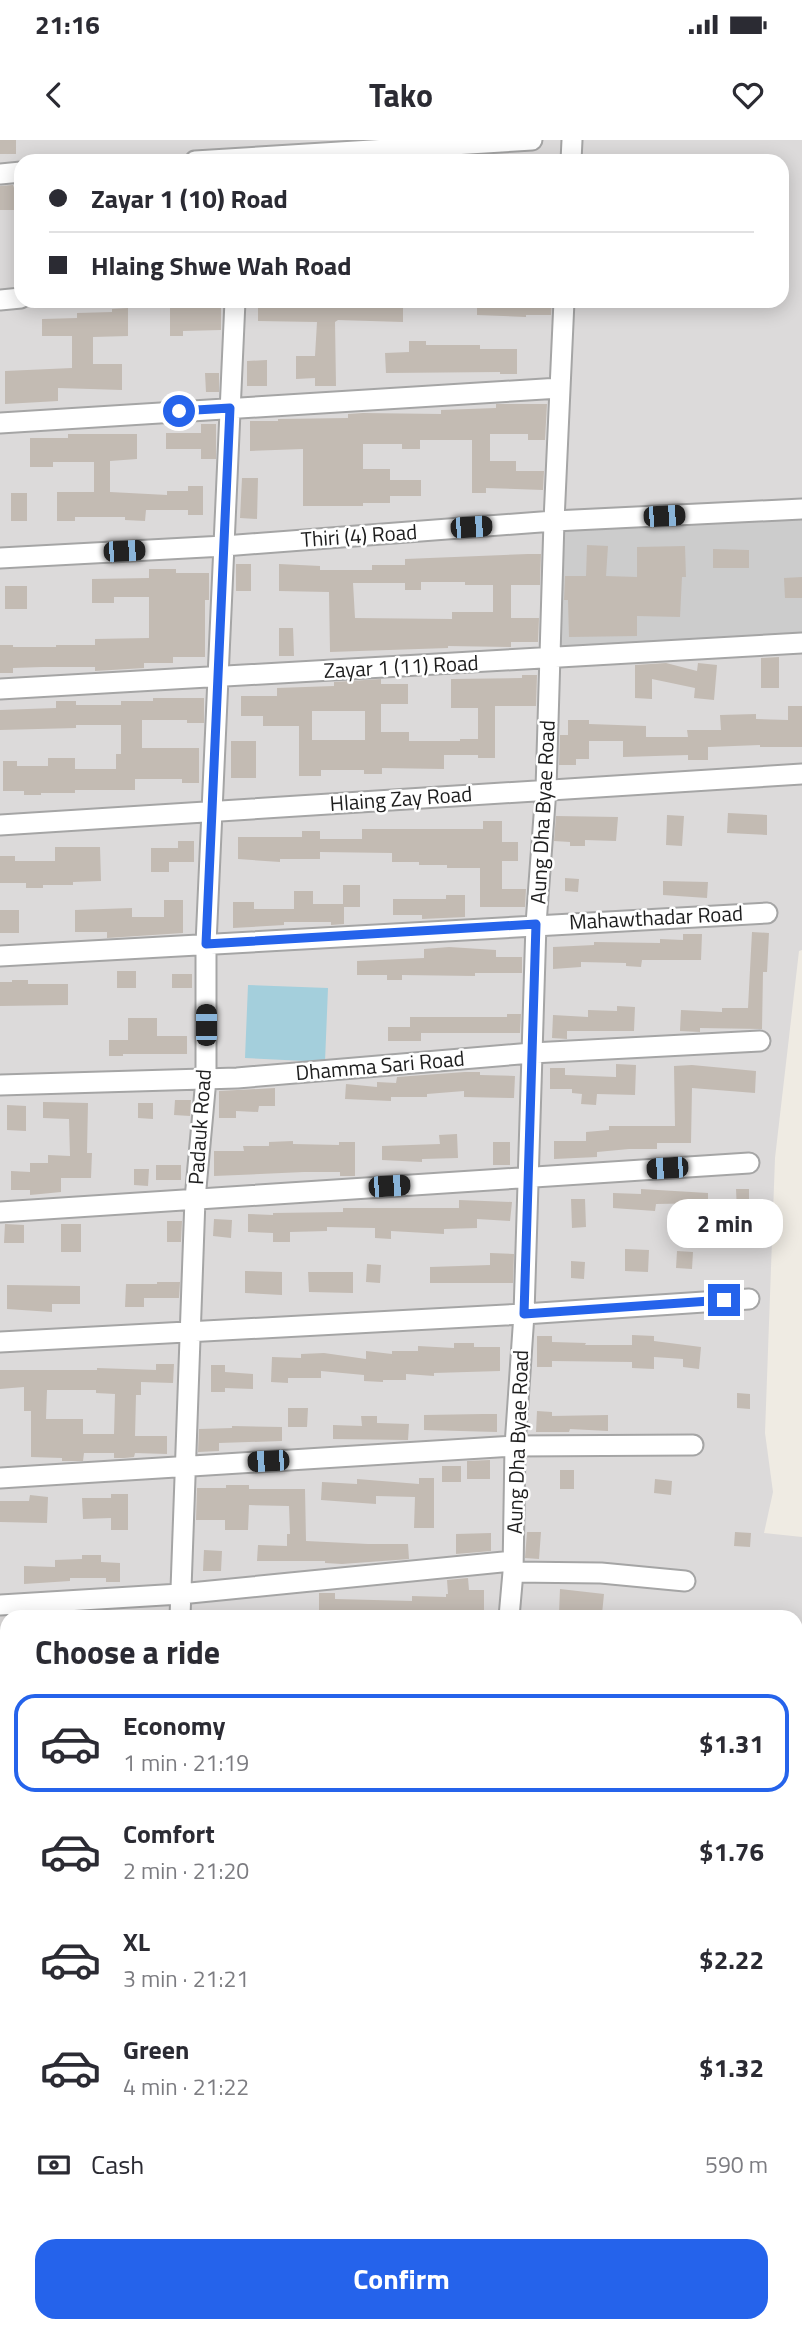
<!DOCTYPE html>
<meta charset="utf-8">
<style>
body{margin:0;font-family:"Titillium Web",sans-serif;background:#f2f2f3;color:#2b2b33;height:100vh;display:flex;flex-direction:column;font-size:26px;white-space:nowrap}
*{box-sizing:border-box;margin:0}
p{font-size:23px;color:#7c7c81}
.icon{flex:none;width:38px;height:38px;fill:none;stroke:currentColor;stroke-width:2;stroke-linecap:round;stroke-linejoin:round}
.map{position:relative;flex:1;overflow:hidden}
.details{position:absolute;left:0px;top:1470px;width:803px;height:723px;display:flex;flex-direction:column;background:#fff;border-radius:21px 21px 0 0;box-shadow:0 4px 18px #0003}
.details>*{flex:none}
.guide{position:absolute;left:14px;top:14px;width:775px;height:154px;border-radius:21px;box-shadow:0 4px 18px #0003;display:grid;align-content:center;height:154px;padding:0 35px;background:#fff}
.end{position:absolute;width:32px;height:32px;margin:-16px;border:9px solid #2563eb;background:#fff;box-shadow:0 0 0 4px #fff}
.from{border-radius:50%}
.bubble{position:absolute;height:49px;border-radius:21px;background:#fff;box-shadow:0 4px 18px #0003;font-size:23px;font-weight:700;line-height:49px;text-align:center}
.car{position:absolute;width:21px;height:42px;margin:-21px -10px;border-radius:9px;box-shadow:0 0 5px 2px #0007;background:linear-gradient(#222 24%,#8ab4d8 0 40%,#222 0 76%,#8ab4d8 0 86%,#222 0)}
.guide b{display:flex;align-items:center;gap:24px;height:66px;font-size:26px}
.guide b+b{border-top:2px solid #e1e1e2}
.guide i{width:18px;height:18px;background:#2b2b33}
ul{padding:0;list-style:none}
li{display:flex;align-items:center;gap:21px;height:98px;margin:0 14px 10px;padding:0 21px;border:4px solid transparent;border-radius:21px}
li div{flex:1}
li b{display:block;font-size:26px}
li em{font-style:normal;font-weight:700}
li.current{border-color:#2563eb}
li>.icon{width:63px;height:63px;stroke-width:1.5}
h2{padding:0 35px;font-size:32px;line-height:84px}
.pay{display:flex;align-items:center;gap:18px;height:77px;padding:0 35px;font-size:26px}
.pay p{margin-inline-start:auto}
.cta{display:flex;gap:14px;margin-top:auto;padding:14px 35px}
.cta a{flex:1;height:80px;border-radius:21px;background:#2563eb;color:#fff;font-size:28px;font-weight:700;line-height:80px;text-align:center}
.status{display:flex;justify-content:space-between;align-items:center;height:49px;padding:0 35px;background:#fff;direction:ltr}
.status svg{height:19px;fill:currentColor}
header{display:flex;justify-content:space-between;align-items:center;height:91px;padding:0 35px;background:#fff;font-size:32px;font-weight:700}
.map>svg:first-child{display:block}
.residential{fill:#dcdada;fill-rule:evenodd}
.religious{fill:#ccc}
.farmland{fill:#ebedcf}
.water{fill:#a4cfdc}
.building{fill:#c3bbb3;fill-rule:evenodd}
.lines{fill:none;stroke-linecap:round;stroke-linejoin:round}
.minor-casing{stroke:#a5a5a5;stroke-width:23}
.minor{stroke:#fff;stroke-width:19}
.route{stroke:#2563eb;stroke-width:9}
.labels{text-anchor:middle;stroke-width:5;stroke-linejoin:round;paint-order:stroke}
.street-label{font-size:21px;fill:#1e1e1e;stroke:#fff}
</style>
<div class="status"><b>21:16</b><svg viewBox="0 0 49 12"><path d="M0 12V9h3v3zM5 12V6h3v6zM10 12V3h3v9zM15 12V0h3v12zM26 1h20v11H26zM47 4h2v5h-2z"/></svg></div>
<header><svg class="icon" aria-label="back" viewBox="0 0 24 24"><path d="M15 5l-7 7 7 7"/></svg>Tako<svg class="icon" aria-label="heart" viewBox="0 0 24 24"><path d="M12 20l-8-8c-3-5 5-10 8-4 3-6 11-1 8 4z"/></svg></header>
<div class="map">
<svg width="802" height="2192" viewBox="0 0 802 2192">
<rect width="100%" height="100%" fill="#efebe3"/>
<path class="residential" d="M0 0H802V810L799 811 775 1018 765 1293 773 1352 764 1393 802 1397V1520L796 1523V1477H7V1854H0ZM21 21H782V161H21Z"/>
<path class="religious" d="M802 378V492L560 508 562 386Z"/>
<path class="farmland" d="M0 1883H7V2186H610L609 2192H0Z"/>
<path class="water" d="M248 845 328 848 325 922 245 918Z
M802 1527V2192H609L610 2186H796V1530Z"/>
<path class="building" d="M0 0H16V14H0Z
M13 45 14 48H21V70H0V46Z
M202 161H221V190L183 191V196H170V166L202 165Z
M258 161H403V182L338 180 335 182 336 246H315V238L296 239V216H315L317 182 258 181Z
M477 161H552L551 175H526V177L477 175Z
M128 168V196L93 197V224H122V250L58 248V261L5 264V231L72 228V196H42V179L77 178V173L112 172V169Z
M409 201H426V205H480V209H517V234H500V232L386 233 385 213 409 212Z
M267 220V246H247V221Z
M205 233H219V252H206Z
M496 264H547L545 300H528V294H490V321H516V331H544L543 350 486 348V353H472V300H420V309H402V304H363V329H390V340H421V356H390V363H363V366H303V309L250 311V281H278V279L348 278V274L363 273 441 274V270L496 268Z
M201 284H216V319H201V309H166V293H201Z
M68 294H137V319L110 321V352L167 355V351H188V346H203V375H188V370H146L145 381 125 380V377H75V381H57V352H94V322H53V327H30V298H68Z
M242 338H258L257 379 240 378Z
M11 353H27V381H11Z
M587 405 608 406 606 436 637 437V407L685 406 686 437H682L680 477 637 476V496L569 497 568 460H564L565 436H586Z
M713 409 749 410V428H713Z
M528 414H541L540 445H511V478H539L538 502H511V507L448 506V508L330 512 329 452 279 451V424L320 426V430H372V425H405V419ZM421 442H465V445H493V472H452V479L355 478 353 443H405V450H421Z
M236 424H251V451H236Z
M149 429H176V433H209V460H205V517H173V523H144V528L95 531V527H43L13 528V533H0V505H13V507H56V505H95V499L149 498V457H114V463H92V439L149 438Z
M802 437V458H785L784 438Z
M5 446H27V469H5Z
M279 488H293L294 516H279Z
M779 517V548H761V518Z
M666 523 697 531 698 523 717 525 714 560 694 558 695 548 652 539V559L635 558V525Z
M522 535H537L536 566H495V618H478V615H444V629L382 628V634H364V630H321V636H299V586H263V576H241V556H277V548L334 546V542L381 539V544H408V564H381V592H409V601H460V599H478V568H451V539L522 538ZM312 571H365V600H312Z
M153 558H204V583H187V580H142V608H199V643H182V639H135V650H75V653H41V655H24V651H3V621H17V626H48V618H75V629H116V614H121V585H76V588L0 590V570L56 568V561H76V565H121V561H153Z
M788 566H802V607H760V605L708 607V620H688V615L623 617V601H589V619H576V625H559L560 595H568V580H589V584L646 586V597H688L687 590H721L720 575 756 574V579L788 580Z
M231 601H256V638H231Z
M728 673 767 675V695L727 693Z
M667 675 684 676 682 706 666 705Z
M556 676 618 677 616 701 585 700V706H570V702L554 701Z
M483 681H502V702H518V721H502V749H526L525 767H480V728H447V725H419V722H392V713L320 712V719H280V722L238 719V697H302V691H320V699H362V689H483Z
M178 701H194V722H169V732H151V708H178Z
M55 707H100L101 741 73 742V745H43V748H26V743H0V716H15V721H55Z
M565 738 579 739 578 752 565 751Z
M663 741 708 742 707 758 663 755Z
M343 745H360V767H344V784L331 785V782H284V785L233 788V762H254V769H294V751H313V764H343Z
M446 755H465V777L422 779V775H393V759H446Z
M164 760H183V793L107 798V792H75V770L132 768V777H164Z
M0 770H19V793H0Z
M752 792 769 793 767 832H763L762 889 700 888V892L680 891 681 870 722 872V868H748Z
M683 794H702L701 820H642L641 827 626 826V823L581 822V827L553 829V807L594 805V802L660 803V799L683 800Z
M449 807 496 810V817H522V833H475V836L402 835V840H387V835H357V821L424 818V809Z
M117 831H136V848H117Z
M172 834H192V848H172Z
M12 840H28V844H68V865L0 866V842H12Z
M617 866 635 867 634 891H567V899L552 898 553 875 588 877V870L617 871Z
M507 874H521L520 893H421V901H388V887H410V877H507Z
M128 878H157V896H187V914H123V916H109V900H128Z
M616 924 636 925 635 955 597 954 596 965 581 964 582 954 572 953V949H550V928H565V935L616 937Z
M692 925 756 931 755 953 692 948 691 1003H657V1009H629L597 1012V1017L554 1019V1001H586V992L609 990V986H675L674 926Z
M465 932H480V935L515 936 514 958 464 957V951L427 954V957H391V961L345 959 346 944 377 947V942L396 943 397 937Z
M275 948V966H259L258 972 236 971V978H219V951Z
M175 960H191L190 976 174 975Z
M43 962 88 963 87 1013H92L91 1038H61V1052L30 1055V1050H11V1031L30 1032V1023H48V1015L70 1016 69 979 43 978Z
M138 963H153V979L138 978Z
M7 965 26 966V991L7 990Z
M457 994 458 1018 422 1019V1022L382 1020V1006L440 1004 439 995Z
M293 1001V1004L339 1005V1002H355V1036H340V1032H304L214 1036V1011H244L243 1006H269V1002Z
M493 1002H510V1025H493Z
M156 1025H181V1040H156Z
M134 1029H149L148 1046 134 1045Z
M641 1049 708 1053V1063L656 1064 655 1071 613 1068V1053L641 1054Z
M736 1049H749V1070L737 1071Z
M571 1059H585L586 1087 572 1088Z
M459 1060 512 1062 510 1081 477 1079V1088L444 1089V1094L391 1091V1099L375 1098V1088L327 1087V1091L290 1092V1102H273V1093L248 1092V1074L273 1075V1073L343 1072V1068H459Z
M214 1079 232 1080 231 1098 213 1096Z
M167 1081H182L181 1102H167Z
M5 1084 24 1085V1103H4Z
M61 1084H81V1112H61Z
M625 1109 649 1110 648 1132 625 1131Z
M677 1111 693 1112 692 1129 676 1128Z
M490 1113 514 1114 513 1143H430V1127L490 1125Z
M571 1121 585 1122 584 1139 571 1138Z
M367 1124 381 1125 380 1143 366 1142Z
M245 1131 282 1132V1155L245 1153Z
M308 1132H353V1153L309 1152Z
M157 1142H180L179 1158H144V1167H125L126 1144H157Z
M7 1145 80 1146V1164H52V1172L7 1169Z
M632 1195 654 1196V1201L701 1207 699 1229 683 1227V1219L654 1217V1229L632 1228V1222L552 1221V1227H537V1196H552V1202L586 1203 585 1205H632Z
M454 1203H474V1207H500V1231L434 1233V1236L406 1234V1240H383V1242L364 1241V1235L321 1231V1238H288V1243L271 1242 272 1217 301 1218V1214L324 1213 366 1219V1211L392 1214V1211H418V1206L454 1208Z
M156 1224H174L173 1243 141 1242V1255H136L135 1296H167V1314L135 1313 134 1317 124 1318H114V1313H84L83 1321H62V1318L31 1317V1271H24V1247L0 1249V1230H97V1228L156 1230ZM47 1250H96V1253L115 1254 114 1294H83V1279H46Z
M211 1225H225V1232L253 1234V1249L225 1248V1252H211Z
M737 1253 750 1254V1269L737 1268Z
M288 1268H308L307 1287H288Z
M537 1271 552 1272V1276L608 1275V1291L570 1289 569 1292H536Z
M483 1274H497V1292L424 1290V1275Z
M361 1276H377V1283L409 1284 408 1300 333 1299V1285L362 1286Z
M232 1286 282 1287V1301L219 1303V1311L198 1312 199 1289 232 1288Z
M490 1320V1339H467V1321Z
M442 1326H461V1342H442Z
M560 1330H574V1349H560Z
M419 1338H434V1388H414L415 1357 376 1356V1364L321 1360 322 1342 357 1344V1339L419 1344Z
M655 1339 672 1341 671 1355 654 1353Z
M226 1345H249V1349H305L306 1401 368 1404H408L409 1419 342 1424 325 1423V1421H257L258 1405 287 1406V1394H290L289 1366 249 1365 248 1390H225V1380H196L197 1348H226Z
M111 1354H128V1390H111V1378L83 1379 82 1358H111Z
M30 1355 48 1357 47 1383 0 1382V1361H29Z
M527 1392H541L539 1419 525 1418Z
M735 1392 751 1393 750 1407 734 1406Z
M491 1393V1411L456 1414V1394Z
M204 1410 222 1411 221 1431H203Z
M82 1415H101V1422L120 1423V1442H106V1438H70V1441L24 1444V1426L55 1427V1420L82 1419Z
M468 1438 469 1450H484V1472L461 1473V1477H319V1453H335V1459L412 1461V1456L446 1457V1454H448L447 1440Z
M560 1449 604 1454 602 1474H559Z"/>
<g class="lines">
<g class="minor-casing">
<path id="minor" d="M195 21 532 0
M571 21 572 0
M0 34 21 32
M0 160 21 158
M0 283 560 248
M0 418 224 406 554 381 802 369
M0 549 802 503
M0 685 802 634
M0 816 767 773
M0 945 237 938 532 913 760 901
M0 1072 749 1023
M0 1202 524 1174 749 1159
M0 1338 515 1306 693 1305
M513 1432 601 1433 685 1441
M0 1465 180 1454 513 1421
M180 1477 195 1059 206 939V804L235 161
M509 1477 513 1432 515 1306 524 1174 536 784 546 649 554 381 564 161
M0 1584 7 1583
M0 1723 7 1722
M0 1859H7
M337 2186V2192"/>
</g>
<use href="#minor" class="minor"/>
</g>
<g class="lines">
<path class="route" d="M179 271 230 268 206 804 536 784 524 1174 724 1160"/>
</g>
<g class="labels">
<g class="street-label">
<text transform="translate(359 396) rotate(-4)" y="7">Thiri (4) Road</text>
<text transform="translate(401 527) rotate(-3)" y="7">Zayar 1 (11) Road</text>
<text transform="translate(401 659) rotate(-4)" y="7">Hlaing Zay Road</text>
<text transform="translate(543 672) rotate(-87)" y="7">Aung Dha Byae Road</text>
<text transform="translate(656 778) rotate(-3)" y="7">Mahawthadar Road</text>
<text transform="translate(380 926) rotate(-5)" y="7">Dhamma Sari Road</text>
<text transform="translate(200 987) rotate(-86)" y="7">Padauk Road</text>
<text transform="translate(518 1302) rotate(-88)" y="7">Aung Dha Byae Road</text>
</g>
</g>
</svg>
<i class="end from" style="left:179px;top:271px"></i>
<i class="end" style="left:724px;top:1160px"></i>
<div class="bubble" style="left:667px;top:1059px;width:116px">2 min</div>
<i class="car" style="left:664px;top:376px;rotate:87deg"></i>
<i class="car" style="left:471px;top:387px;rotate:86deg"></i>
<i class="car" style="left:124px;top:411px;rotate:87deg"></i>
<i class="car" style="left:206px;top:885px;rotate:0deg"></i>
<i class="car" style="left:667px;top:1028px;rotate:266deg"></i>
<i class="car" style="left:389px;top:1046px;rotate:86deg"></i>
<i class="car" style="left:268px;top:1321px;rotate:267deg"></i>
<div class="guide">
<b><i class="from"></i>Zayar 1 (10) Road</b>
<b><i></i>Hlaing Shwe Wah Road</b>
</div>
<section class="details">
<h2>Choose a ride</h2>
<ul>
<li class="current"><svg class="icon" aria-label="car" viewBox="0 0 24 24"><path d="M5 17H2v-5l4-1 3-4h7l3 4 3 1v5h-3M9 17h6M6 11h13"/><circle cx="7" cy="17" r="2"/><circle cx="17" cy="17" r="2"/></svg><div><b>Economy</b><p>1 min · 21:19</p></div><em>$1.31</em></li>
<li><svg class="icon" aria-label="car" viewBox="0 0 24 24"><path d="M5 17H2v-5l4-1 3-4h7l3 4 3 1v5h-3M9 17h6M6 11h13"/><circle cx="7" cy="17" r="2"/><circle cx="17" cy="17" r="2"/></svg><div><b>Comfort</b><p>2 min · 21:20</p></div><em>$1.76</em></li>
<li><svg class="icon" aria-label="car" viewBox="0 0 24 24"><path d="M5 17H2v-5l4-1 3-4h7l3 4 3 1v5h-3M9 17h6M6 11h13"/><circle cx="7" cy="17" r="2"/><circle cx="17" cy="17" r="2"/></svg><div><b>XL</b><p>3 min · 21:21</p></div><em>$2.22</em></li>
<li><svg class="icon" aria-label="car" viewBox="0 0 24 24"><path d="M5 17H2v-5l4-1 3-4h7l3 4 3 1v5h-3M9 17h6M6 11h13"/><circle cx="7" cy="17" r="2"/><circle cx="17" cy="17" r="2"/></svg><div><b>Green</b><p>4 min · 21:22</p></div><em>$1.32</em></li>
</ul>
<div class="pay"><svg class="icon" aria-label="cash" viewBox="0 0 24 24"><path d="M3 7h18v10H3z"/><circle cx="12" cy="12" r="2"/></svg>Cash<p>590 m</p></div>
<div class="cta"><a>Confirm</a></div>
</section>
</div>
